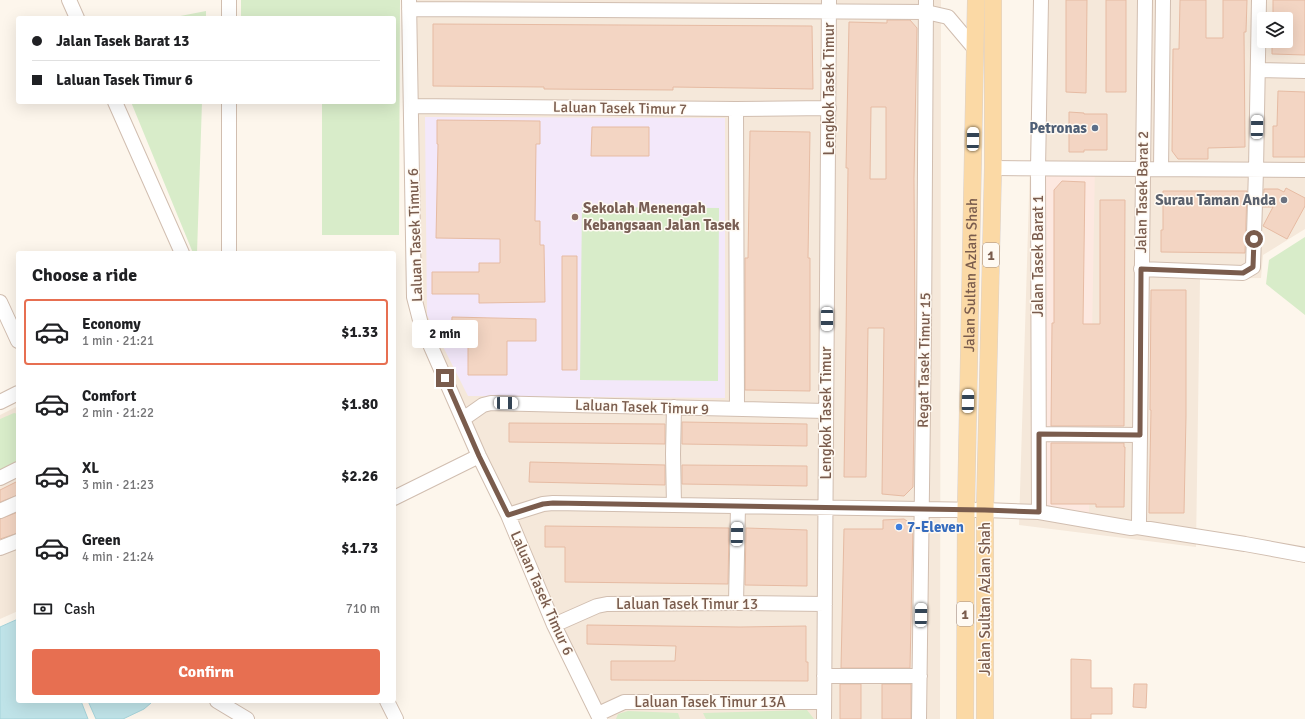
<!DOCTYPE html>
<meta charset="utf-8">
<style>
body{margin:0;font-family:Signika,sans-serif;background:#f6f6f6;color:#202124;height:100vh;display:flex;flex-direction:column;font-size:15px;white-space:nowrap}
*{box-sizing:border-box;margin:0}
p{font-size:13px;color:#757577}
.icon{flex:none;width:22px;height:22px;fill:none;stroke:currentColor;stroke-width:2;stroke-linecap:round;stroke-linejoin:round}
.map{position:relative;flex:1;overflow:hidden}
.details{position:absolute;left:16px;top:251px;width:380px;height:452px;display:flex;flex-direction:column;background:#fff;border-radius:4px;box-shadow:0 4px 16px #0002}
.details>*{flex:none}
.top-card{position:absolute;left:16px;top:16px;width:380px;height:88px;border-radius:4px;box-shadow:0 4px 16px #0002;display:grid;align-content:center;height:88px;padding:0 16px;background:#fff}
.controls{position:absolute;left:1257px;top:12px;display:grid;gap:8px}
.controls a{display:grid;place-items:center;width:36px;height:36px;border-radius:4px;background:#fff;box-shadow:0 4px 16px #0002;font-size:20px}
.end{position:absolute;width:18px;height:18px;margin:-9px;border:5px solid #7a5c4d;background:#fff;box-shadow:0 0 0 2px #fff}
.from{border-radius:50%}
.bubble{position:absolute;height:28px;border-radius:4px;background:#fff;box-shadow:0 4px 16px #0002;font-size:13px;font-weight:800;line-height:28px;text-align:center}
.car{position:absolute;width:12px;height:24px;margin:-12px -6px;border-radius:5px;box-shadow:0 0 3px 1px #0007;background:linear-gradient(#fff 24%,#345 0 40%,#fff 0 76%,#345 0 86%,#fff 0)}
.top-card b{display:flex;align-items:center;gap:14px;height:38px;font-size:15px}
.top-card b+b{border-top:1px solid #e0e0e0}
.top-card i{width:10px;height:10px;background:#202124}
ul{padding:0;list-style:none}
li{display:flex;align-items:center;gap:12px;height:66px;margin:0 8px 6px;padding:0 8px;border:2px solid transparent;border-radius:4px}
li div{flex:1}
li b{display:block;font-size:15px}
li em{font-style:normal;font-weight:800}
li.selected{border-color:#e76f51}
li>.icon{width:36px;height:36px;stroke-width:1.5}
h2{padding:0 16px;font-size:18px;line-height:48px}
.pay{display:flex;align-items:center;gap:10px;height:44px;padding:0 16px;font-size:15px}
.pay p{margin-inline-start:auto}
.action{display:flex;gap:8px;margin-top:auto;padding:8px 16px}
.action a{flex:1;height:46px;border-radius:4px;background:#e76f51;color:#fff;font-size:16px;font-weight:800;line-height:46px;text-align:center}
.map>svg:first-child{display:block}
.residential{fill:#f5e8da;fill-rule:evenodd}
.commercial{fill:#fde8e0}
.education{fill:#f3e8fa}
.green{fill:#d8ecc9}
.water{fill:#bfe3e8;stroke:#a5d3da}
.building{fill:#f3d5c3;stroke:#e6bba3;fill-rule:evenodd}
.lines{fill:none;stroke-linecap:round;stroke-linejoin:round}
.minor-casing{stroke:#d1beb0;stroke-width:16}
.major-casing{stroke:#dad1cd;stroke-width:18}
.minor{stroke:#fff;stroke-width:14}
.major{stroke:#fbd9a5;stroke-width:17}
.route{stroke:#7a5c4d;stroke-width:5}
.service-dot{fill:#5c6f8a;stroke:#fffaf3;stroke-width:1.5}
.worship-dot{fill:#6b7280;stroke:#fffaf3;stroke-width:1.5}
.education-dot{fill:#8d6e63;stroke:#fffaf3;stroke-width:1.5}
.shop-dot{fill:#3f7fe0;stroke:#fffaf3;stroke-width:1.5}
.labels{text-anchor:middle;stroke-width:3;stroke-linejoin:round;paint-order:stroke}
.shield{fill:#fffaf3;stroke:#a28b7f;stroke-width:1}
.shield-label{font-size:14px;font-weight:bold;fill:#7a5c4d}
.street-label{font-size:15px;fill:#7a5c4d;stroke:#fffaf3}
.service-label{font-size:15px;font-weight:bold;fill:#4e5e75;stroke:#fffaf3;text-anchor:end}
.worship-label{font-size:15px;font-weight:bold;fill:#5b616d;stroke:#fffaf3;text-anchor:end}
.education-label{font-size:15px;font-weight:bold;fill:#785e54;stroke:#fffaf3;text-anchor:start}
.shop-label{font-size:15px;font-weight:bold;fill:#366cbe;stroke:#fffaf3;text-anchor:start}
</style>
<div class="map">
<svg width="1305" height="719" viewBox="0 0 1305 719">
<rect width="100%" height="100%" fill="#fdf6ec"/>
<path class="residential" d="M408 0H941L940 719H599L413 321Z
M1035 0H1305V229L1263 255 1261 278 1200 279 1196 547 1019 525ZM1264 19H1286V41H1264Z
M18 406V611L0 619V415Z"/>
<path class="commercial" d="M1035 163 1095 165 1089 516 1034 508Z"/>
<path class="education" d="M425 117 725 118V398L468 396 427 315Z"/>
<path class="green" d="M241 0H400L399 235H322V102H394V18H241Z
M206 11V18H170Z
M131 102H202L197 253H193Z
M582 207 719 208 718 381 580 380Z
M1305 237V315L1266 284 1269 260Z
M14 413 18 414V464L0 473V419Z
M807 710 814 719H706L703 713Z
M628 711 678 713 680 719H616L618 714Z"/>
<path class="water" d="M18 619V701H81L88 719H0V627Z
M88 701H151V703L144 709 123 719H96Z"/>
<path class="building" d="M1066 0H1087L1086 93 1066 92Z
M1106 0H1126V92H1106Z
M1180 0H1206V38H1223V0H1247L1246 32H1244L1245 147 1208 148V159H1178L1172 151 1173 49H1179Z
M1273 0H1305V55L1272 54V41H1286V19H1273Z
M887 20H910L917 28 914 178 915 336 913 487 904 496 882 494 884 328H868L866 477H844L846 336 848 168H846L849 22 887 23ZM871 107H886V179H870Z
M433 24 812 26 813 89 673 87V90L544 89V87L433 86Z
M1278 91 1305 92V157H1273V126H1277Z
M1069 112 1084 113V114H1107V150H1084V152H1069Z
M437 120 540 121V144H536L535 221H540V245H544L545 302 479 303V294H432V272H479V263H500V239L436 238 438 144H437Z
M592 127H649V156H591Z
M750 131 810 132 808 258H810V391L745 390V258H748Z
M1062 181 1085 182 1083 324H1100V200H1125L1124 426H1051L1052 323H1054V190Z
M1286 188 1305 198V206L1287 239 1263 226 1273 207H1263L1264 189H1278L1284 192Z
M1163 191H1247L1245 253 1161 252V230H1163Z
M562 256H577V370H562Z
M1151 290H1186V416L1184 513H1149L1151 410H1150Z
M452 317 536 319V341H507V375H468V340H451Z
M682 422 807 424V446L682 444Z
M509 423 665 424V444L509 442Z
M1051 443H1124V447H1125L1124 507H1096V504H1051Z
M530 462 665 465V485L529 482Z
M682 465 807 466V486L682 484Z
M18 481V495L0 502V490Z
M18 512V533L0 539V519Z
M904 519 913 525 910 668H841L844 529H883V520Z
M545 526 729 528 728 584 565 582V547H545Z
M746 528 807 530V586L745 585Z
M587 625 740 627 806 626V662H808V681L611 680V661H675L676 646 587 644Z
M1071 659 1091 660V688H1112V714H1091V719H1071Z
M840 684H861V719H840Z
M882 684H911V719H882Z
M1134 684H1147L1146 708 1133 707Z"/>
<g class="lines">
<g class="minor-casing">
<path id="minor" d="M69 0 77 18
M229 0V18
M409 0 414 297 421 324 479 456 508 515 554 625 600 719
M409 9 926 12 948 17 975 49
M1258 70 1305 71
M115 102 182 253
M229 102V253
M411 106 736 109 829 108
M736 109 737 409
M993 168 1305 170
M1161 169 1163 0
M1141 269 1243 273 1253 267 1256 170 1259 0
M0 302 18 341
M0 402 18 393
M463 419 483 405 491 403 826 411
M1039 434 1140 435
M0 478 18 469
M394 498 479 456
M674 505 673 454 674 407
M0 511 18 503
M1039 512 1038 169 1041 0
M508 515 543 504 553 503 985 510 1039 512 1131 528 1137 527 1245 544 1305 555
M1137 527 1139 522 1145 0
M0 548 18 541
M736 603 738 506
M554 625 597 606 607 604 736 603 825 604
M824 676H920
M217 701 247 719
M387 701 396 719
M598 714 624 702H824
M824 719 829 0
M919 719 924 332 926 0"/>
</g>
<g class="major-casing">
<g id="major">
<path id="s1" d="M965 719 966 509 976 0"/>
<path d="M985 719V510L993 168V0"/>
</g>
</g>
<use href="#minor" class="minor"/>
<use href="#major" class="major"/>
</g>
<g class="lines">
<path class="route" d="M445 378 479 456 508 515 543 504 553 503 985 510 1039 512V434L1140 435 1141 269 1243 273 1253 267 1254 239"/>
</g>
<circle class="service-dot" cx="1095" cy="128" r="4"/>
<circle class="worship-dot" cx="1284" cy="200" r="4"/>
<circle class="education-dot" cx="575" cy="217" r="4"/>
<circle class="shop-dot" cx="899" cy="527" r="4"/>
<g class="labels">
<g class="shield">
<rect x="983" y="243" width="16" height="24" rx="3"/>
<rect x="957" y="602" width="16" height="24" rx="3"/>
</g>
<g class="shield-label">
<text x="991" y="260">1</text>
<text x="965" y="619">1</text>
</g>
<g class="street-label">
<text transform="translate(829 89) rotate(-90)" y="5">Lengkok Tasek Timur</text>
<text transform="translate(620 108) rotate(1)" y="5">Laluan Tasek Timur 7</text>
<text transform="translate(1142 192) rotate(-89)" y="5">Jalan Tasek Barat 2</text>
<text transform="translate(415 235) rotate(-92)" y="5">Laluan Tasek Timur 6</text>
<text transform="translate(1038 256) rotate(-90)" y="5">Jalan Tasek Barat 1</text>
<text dy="5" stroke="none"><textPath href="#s1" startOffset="444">Jalan Sultan Azlan Shah</textPath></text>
<text transform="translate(924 360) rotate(-89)" y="5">Regat Tasek Timur 15</text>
<text transform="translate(642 407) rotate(2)" y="5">Laluan Tasek Timur 9</text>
<text transform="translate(826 413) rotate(-90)" y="5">Lengkok Tasek Timur</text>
<text transform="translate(542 593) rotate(66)" y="5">Laluan Tasek Timur 6</text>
<text transform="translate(985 599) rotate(-90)" y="5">Jalan Sultan Azlan Shah</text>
<text x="687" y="609">Laluan Tasek Timur 13</text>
<text x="710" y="707">Laluan Tasek Timur 13A</text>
</g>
<g class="service-label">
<text x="1087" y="133">Petronas</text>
</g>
<g class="worship-label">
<text x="1276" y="205">Surau Taman Anda</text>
</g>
<g class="education-label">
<text x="583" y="213">Sekolah Menengah<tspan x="583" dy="17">Kebangsaan Jalan Tasek</tspan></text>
</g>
<g class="shop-label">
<text x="907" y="532">7-Eleven</text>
</g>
</g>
</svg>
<div class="controls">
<a><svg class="icon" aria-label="layers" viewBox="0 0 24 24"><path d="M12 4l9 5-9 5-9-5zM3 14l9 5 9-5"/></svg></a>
</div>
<i class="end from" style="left:1254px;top:239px"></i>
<i class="end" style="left:445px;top:378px"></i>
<div class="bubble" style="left:412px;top:320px;width:66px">2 min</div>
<i class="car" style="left:1257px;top:127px;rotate:1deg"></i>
<i class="car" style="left:973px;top:139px;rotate:1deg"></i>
<i class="car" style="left:827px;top:319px;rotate:180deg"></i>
<i class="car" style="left:968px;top:401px;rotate:1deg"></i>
<i class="car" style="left:506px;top:403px;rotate:91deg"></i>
<i class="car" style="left:737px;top:534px;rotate:1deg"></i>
<i class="car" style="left:921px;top:615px;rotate:1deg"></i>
<div class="top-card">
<b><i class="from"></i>Jalan Tasek Barat 13</b>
<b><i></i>Laluan Tasek Timur 6</b>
</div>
<section class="details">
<h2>Choose a ride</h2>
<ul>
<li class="selected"><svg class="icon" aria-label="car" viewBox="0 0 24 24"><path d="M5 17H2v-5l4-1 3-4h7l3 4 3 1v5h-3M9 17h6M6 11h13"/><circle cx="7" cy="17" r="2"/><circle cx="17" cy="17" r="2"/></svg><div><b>Economy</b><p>1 min · 21:21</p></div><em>$1.33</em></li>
<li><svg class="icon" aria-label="car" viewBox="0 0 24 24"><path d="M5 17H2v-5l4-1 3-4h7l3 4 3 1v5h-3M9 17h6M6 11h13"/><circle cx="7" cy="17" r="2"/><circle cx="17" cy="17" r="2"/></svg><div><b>Comfort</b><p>2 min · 21:22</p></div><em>$1.80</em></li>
<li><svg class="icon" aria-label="car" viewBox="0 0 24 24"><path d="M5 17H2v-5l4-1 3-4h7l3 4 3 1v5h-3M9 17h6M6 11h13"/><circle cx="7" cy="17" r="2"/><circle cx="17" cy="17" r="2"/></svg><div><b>XL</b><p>3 min · 21:23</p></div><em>$2.26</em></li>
<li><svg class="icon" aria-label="car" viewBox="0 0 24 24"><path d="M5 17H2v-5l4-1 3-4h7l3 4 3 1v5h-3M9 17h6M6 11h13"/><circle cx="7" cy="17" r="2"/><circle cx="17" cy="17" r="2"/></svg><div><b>Green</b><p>4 min · 21:24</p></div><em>$1.73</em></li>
</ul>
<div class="pay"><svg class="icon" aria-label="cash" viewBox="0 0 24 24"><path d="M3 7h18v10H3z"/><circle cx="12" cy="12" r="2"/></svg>Cash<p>710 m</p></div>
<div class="action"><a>Confirm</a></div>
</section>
</div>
